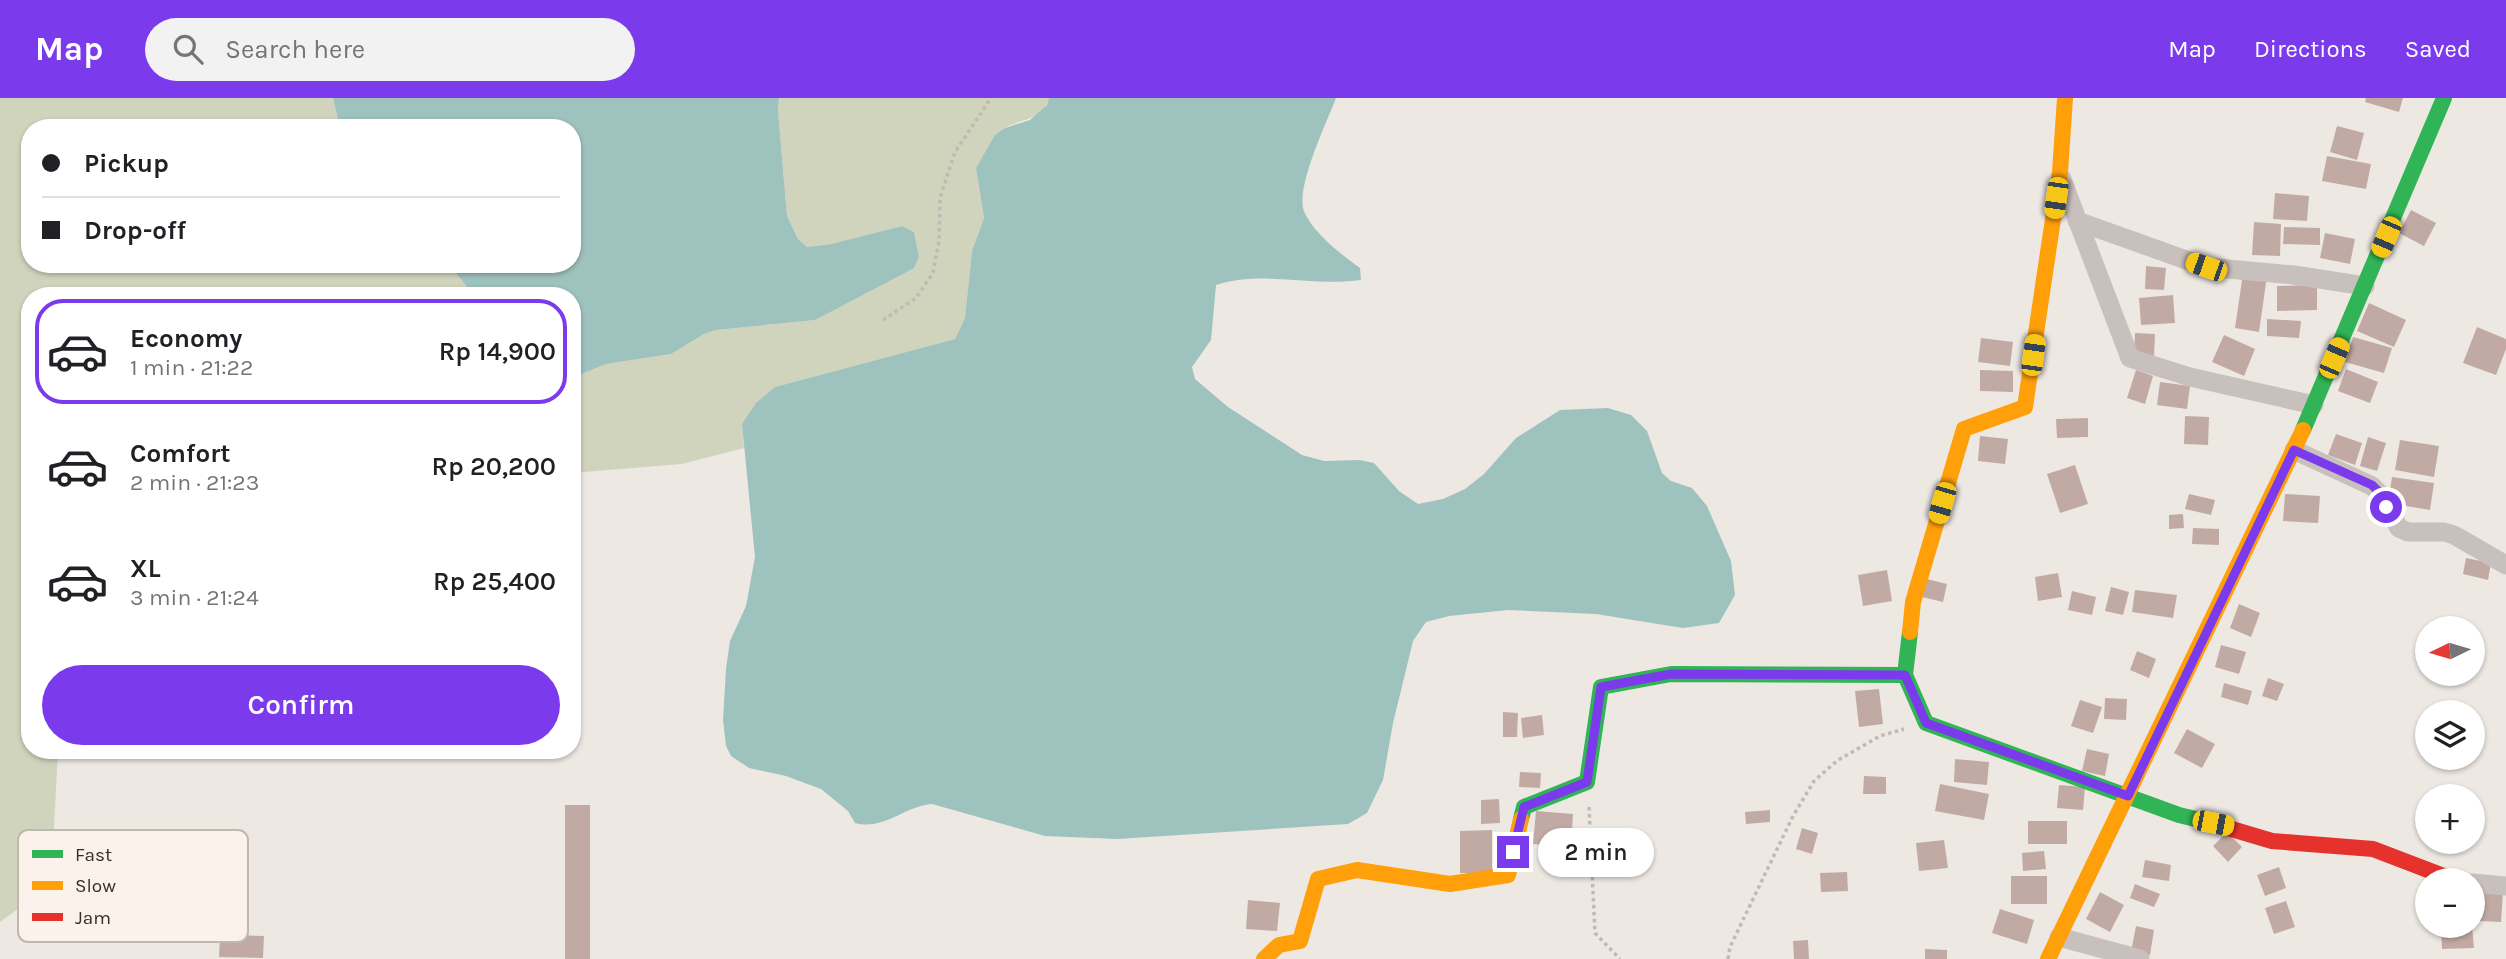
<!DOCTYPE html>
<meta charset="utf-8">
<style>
body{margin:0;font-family:Karla,sans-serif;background:#f2f2f2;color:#202124;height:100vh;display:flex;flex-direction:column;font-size:26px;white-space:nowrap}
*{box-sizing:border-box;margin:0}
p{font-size:23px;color:#757577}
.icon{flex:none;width:38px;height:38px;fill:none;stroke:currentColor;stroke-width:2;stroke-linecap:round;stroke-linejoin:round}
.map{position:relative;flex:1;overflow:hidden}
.details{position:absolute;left:21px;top:189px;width:560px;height:472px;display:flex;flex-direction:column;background:#fff;border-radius:28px;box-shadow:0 2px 5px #0004}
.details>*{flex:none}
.guide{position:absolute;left:21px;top:21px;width:560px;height:154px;border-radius:28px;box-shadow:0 2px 5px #0004;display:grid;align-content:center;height:154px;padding:0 21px;background:#fff}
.needle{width:46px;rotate:265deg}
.fabs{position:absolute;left:2415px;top:518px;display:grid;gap:14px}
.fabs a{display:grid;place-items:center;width:70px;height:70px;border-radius:50%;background:#fff;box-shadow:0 2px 5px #0004;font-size:35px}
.end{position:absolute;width:32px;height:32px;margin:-16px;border:9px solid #7c3aed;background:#fff;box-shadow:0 0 0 4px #fff}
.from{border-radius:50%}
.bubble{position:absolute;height:49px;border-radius:24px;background:#fff;box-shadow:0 2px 5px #0004;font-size:23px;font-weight:600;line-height:49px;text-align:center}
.car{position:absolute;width:21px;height:42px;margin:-21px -10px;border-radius:9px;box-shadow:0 0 5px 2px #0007;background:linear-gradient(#f5c518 24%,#345 0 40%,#f5c518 0 76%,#345 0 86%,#f5c518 0)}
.guide b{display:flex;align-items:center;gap:24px;height:66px;font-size:26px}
.guide b+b{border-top:2px solid #e0e0e0}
.guide i{width:18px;height:18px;background:#202124}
ul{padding:12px 0 0;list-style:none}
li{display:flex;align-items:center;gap:21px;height:105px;margin:0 14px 10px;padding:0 7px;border:4px solid transparent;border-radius:28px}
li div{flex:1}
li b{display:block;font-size:26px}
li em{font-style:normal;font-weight:600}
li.active{border-color:#7c3aed}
li>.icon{width:63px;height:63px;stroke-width:1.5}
.action{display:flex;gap:14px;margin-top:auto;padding:14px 21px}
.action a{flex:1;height:80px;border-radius:42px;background:#7c3aed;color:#fff;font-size:28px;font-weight:600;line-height:80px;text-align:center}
header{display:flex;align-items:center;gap:42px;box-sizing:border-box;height:98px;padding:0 35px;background:#7c3aed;color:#fff}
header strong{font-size:33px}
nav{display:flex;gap:38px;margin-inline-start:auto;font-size:24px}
.search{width:490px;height:63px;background:#f2f2f2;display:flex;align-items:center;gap:18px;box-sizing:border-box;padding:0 24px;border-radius:38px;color:#757577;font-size:26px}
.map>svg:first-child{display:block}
.green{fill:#d1d4bd}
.water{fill:#9ec2be}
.building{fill:#c2aaa4}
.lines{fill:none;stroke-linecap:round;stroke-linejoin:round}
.path{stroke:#c1b9b4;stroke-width:3.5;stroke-dasharray:3.5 3.5;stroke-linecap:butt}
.street{stroke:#c8c0bc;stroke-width:19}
.fast{stroke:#30b455;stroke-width:16}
.slow{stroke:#ff9f0a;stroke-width:16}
.jam{stroke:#e5322d;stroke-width:16}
.route{stroke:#7c3aed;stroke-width:9}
.key{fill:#faf2eb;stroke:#c0b7b1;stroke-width:2}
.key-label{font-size:19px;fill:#392d29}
</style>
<header>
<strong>Map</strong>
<div class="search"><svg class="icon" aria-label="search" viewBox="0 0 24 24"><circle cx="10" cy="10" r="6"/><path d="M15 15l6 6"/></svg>Search here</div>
<nav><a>Map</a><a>Directions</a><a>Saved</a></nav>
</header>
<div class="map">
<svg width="2506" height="861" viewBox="0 0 2506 861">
<rect width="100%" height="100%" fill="#eee8e3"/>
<path class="green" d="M0 0H333L340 30H30V166H449L474 198H30V653H58L51 787 0 824Z
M779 0H1049C1042 24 1020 20 1005 30 996 36 983 60 976 70L984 120 972 153 965 220 955 241 775 289 742 326 744 350 682 366 572 375V280L606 266 671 256 704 236 716 232 815 222 919 158 914 134 902 128 831 146 807 149 798 141 787 118 778 13Z"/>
<path class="water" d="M333 0H779L778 13 787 118 798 141 807 149 831 146 902 128 914 134 919 158 914 170 815 222 716 232 704 236 671 256 606 266 572 280V198H474L449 166H572V30H340Z
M1049 0H1336C1327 24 1295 90 1304 113 1312 134 1342 157 1360 170L1361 182C1313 189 1264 172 1216 187L1211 242 1192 269 1195 281 1228 309 1302 357 1324 363 1360 362 1374 365 1399 393 1418 406 1443 401 1465 391 1484 376 1516 340 1560 312 1608 310 1631 317 1647 333 1662 375 1671 383 1692 390 1707 408 1731 463 1735 497 1719 525 1683 530 1596 516 1508 512 1449 518 1426 524 1413 543 1393 625 1383 682 1367 715 1348 726 1118 741 1045 738 932 706C904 708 884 733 855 725L848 713 821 691 786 678 749 670 731 658 726 648 723 622 726 571 730 543 746 508 755 459 742 326 756 305 775 289 955 241 965 220 972 153 984 120 976 70 995 37 1005 30 1030 22 1047 7Z"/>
<path class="building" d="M2366 0H2403L2399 14 2365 4Z
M2337 28 2364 35 2357 62 2330 54Z
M2327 58 2371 66 2366 91 2322 83Z
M2275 95 2309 98 2307 123 2273 121Z
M2411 112 2436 125 2424 148 2399 135Z
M2254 124 2281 126 2280 158 2252 157Z
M2284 129 2320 130V147L2283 146Z
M2325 135 2355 141 2350 166 2320 160Z
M2146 168 2166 170 2164 192 2145 191Z
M2243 175 2267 178 2259 234 2235 230Z
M2317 187V212L2277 213V188Z
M2173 197 2175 225 2141 227 2139 200Z
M2369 205 2406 222 2394 249 2357 233Z
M2267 221 2301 223 2299 240 2267 238Z
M2477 229 2506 241V251L2496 277 2463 265Z
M2135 235 2155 236 2154 259 2134 258Z
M2224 237 2255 251 2244 278 2212 264Z
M2353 239 2392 250 2384 275 2345 264Z
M1981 240 2013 244 2010 268 1978 264Z
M2346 271 2378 284 2370 305 2338 293Z
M1980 272 2013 273V294L1980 293Z
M2136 272 2153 278 2145 306 2127 300Z
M2160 284 2190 288 2187 311 2157 307Z
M2185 318 2209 319 2208 347 2184 346Z
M2088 320V339L2057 340 2056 321Z
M2336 336 2362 345 2355 367 2328 357Z
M1980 338 2008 341 2005 366 1978 363Z
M2368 339 2386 345 2377 373 2360 368Z
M2400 342 2439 348 2434 379 2395 372Z
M2075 367 2088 406 2060 415 2047 376Z
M2392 379 2434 385 2430 412 2388 405Z
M2189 396 2215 402 2211 417 2185 411Z
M2285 396 2320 398 2318 425 2283 423Z
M2183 416 2184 430 2169 431V417Z
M2193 430 2219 431V447L2192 446Z
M2466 460 2491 465 2488 482 2463 476Z
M1887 472 1892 503 1863 508 1858 477Z
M2058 475 2062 499 2038 503 2035 479Z
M1927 481 1947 486 1943 504 1922 499Z
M2111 489 2129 494 2123 517 2105 513Z
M2135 492 2177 497 2173 520 2132 514Z
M2072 493 2096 499 2092 517 2068 512Z
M2239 506 2260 515 2251 539 2230 530Z
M2221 547 2246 554 2239 576 2215 569Z
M2137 553 2156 561 2149 580 2130 572Z
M2268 580 2284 586 2277 603 2262 598Z
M2224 585 2252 593 2248 607 2221 599Z
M1879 591 1883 626 1859 629 1855 593Z
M2105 600 2127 601 2126 622 2104 621Z
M2080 602 2102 609 2093 635 2071 628Z
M1503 614 1518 615 1517 639H1503Z
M1542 617 1544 637 1523 640 1521 620Z
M2187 631 2215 646 2202 670 2174 655Z
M2087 651 2109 656 2105 678 2082 673Z
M1955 661 1989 664 1987 687 1954 684Z
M1520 674 1541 675 1540 690 1519 689Z
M1864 678 1886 679V696H1863Z
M1940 686 1989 696 1984 722 1935 713Z
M2059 687 2085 689 2083 712 2057 710Z
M1499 701 1500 725 1481 726V702Z
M565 707H590V861H565Z
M1770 712V724L1746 726 1745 714Z
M1536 713 1573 716 1571 749 1533 746Z
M2028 723H2067V746H2028Z
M1802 730 1818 735 1812 756 1796 751Z
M1492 732V775H1460V733Z
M2227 734 2242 749 2228 764 2213 748Z
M1944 742 1948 770 1919 773 1916 745Z
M2044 753 2046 771 2023 773 2022 755Z
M2145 762 2171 767 2169 783 2142 779Z
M2279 769 2286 790 2265 798 2257 777Z
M1847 774 1848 793 1821 794 1820 775Z
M2011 778H2047V806H2011Z
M2135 786 2160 796 2154 809 2130 800Z
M2481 793 2503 794 2501 824 2479 823Z
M2100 794 2124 807 2110 834 2086 821Z
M1248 802 1280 805 1277 833 1246 831Z
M2286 803 2295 829 2274 836 2265 810Z
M2000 811 2034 822 2027 846 1992 835Z
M2136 828 2154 832 2150 857 2131 854Z
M2441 828H2472L2474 850 2442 851Z
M220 837 264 838 263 860 219 859Z
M1808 842 1809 861H1794L1793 843Z
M1925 851 1947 852V861H1925Z"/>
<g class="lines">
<path class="path" d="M883 222 916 200 933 175 939 143 940 100 955 54 991 0
M1589 709 1595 835 1620 861
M1728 861 1730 849 1793 718 1814 683 1838 662 1880 638 1904 631"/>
<path class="street" d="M2061 79 2130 260 2190 279 2314 307
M2077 123 2206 169 2294 177 2365 188
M2294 352 2372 388 2380 396 2399 430 2408 434H2444L2454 437 2506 467
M2473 785 2506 788
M2059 839 2140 861"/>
<path class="fast" d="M2303 332 2444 0
M1910 534 1905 577 1926 625 2179 717 2208 724
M1521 721 1524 709 1587 684 1601 589 1671 576 1905 577"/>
<path class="slow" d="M1910 534 1913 504 1964 331 2025 309 2060 74 2065 0
M1264 861 1279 847 1300 843 1318 781 1357 772 1450 786 1508 777 1521 721
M2048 861 2303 332"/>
<path class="jam" d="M2208 724 2272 743 2373 751 2454 782"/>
</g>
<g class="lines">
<path class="route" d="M1513 754 1524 709 1587 684 1601 589 1671 576 1905 577 1926 625 2128 698 2294 352 2372 387 2381 396 2386 409"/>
</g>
<rect x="18" y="732" width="230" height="112" rx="10" class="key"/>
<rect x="32" y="752" width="31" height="8" fill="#30b455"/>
<rect x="32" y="783" width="31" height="9" fill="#ff9f0a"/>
<rect x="32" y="815" width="31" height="8" fill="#e5322d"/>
<g class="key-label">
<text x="75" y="763">Fast</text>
<text x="75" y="794">Slow</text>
<text x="75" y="826">Jam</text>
</g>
</svg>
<div class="fabs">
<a><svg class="needle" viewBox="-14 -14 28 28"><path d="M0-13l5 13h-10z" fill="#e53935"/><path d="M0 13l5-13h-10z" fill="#757577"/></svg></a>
<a><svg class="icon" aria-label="layers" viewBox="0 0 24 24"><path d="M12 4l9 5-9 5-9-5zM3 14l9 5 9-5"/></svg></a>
<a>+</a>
<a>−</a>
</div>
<i class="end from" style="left:2386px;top:409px"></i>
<i class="end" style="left:1513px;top:754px"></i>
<div class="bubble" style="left:1538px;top:730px;width:116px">2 min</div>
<i class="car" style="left:2056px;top:100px;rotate:188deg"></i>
<i class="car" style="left:2386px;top:139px;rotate:203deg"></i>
<i class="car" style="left:2206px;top:169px;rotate:289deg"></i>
<i class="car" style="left:2033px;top:257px;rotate:8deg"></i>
<i class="car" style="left:2334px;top:260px;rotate:23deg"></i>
<i class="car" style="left:1942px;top:405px;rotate:196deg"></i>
<i class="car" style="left:2213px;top:725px;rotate:101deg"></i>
<div class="guide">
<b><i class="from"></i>Pickup</b>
<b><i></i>Drop-off</b>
</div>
<section class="details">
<ul>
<li class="active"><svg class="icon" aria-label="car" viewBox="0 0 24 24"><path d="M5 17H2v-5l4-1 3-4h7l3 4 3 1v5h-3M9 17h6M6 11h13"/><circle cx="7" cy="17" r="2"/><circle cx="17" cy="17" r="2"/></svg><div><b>Economy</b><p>1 min · 21:22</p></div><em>Rp 14,900</em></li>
<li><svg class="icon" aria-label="car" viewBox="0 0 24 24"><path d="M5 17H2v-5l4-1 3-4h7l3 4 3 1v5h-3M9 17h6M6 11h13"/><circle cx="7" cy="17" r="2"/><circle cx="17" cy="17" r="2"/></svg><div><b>Comfort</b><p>2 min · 21:23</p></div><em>Rp 20,200</em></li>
<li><svg class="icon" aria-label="car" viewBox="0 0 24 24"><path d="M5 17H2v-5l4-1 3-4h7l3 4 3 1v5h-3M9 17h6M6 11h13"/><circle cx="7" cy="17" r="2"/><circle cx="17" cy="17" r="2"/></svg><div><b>XL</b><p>3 min · 21:24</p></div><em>Rp 25,400</em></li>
</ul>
<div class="action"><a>Confirm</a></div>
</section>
</div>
